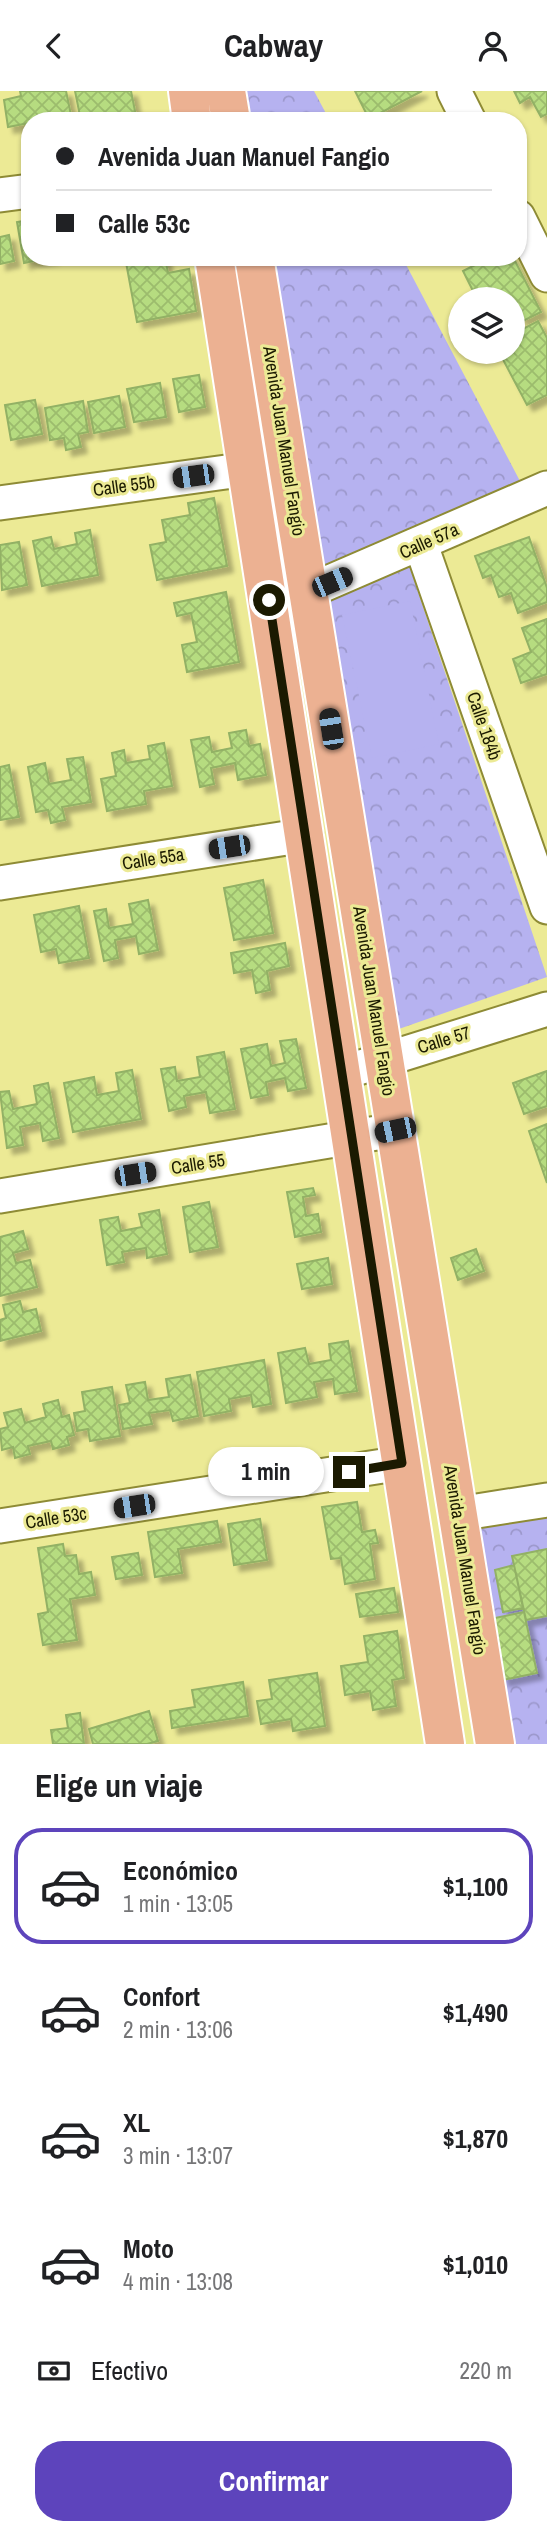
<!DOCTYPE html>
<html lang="es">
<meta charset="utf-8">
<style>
body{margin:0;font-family:"Archivo Narrow",sans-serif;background:#f2f2f2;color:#202124;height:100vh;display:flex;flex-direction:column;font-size:26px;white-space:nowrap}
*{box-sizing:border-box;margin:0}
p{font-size:23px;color:#757577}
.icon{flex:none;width:38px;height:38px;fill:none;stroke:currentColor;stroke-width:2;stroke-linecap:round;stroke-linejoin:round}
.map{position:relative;height:1653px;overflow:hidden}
.sheet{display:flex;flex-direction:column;background:#fff;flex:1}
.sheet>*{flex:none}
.top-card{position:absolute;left:21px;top:21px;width:506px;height:154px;border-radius:28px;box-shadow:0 2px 5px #0004;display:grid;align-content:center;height:154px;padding:0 35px;background:#fff}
.tools{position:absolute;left:448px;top:196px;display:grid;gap:14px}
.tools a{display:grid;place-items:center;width:77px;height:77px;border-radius:50%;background:#fff;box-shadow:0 2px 5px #0004;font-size:35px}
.end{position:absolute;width:32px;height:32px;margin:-16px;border:9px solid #1b1a01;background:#fff;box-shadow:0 0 0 4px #fff}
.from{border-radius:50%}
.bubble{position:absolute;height:49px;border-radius:24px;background:#fff;box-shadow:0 2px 5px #0004;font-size:23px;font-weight:800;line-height:49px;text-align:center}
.car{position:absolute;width:21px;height:42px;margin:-21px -10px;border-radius:9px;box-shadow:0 0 5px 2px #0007;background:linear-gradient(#222 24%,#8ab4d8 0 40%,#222 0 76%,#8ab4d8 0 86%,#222 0)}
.top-card b{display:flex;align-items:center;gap:24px;height:66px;font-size:26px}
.top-card b+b{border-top:2px solid #e0e0e0}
.top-card i{width:18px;height:18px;background:#202124}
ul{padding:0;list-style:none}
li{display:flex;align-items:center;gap:21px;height:116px;margin:0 14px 10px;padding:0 21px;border:4px solid transparent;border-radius:28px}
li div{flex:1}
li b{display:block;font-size:26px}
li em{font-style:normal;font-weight:800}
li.selected{border-color:#5d44bc}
li>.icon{width:63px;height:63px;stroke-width:1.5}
h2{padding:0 35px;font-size:32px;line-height:84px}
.pay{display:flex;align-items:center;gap:18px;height:77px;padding:0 35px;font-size:26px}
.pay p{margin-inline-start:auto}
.cta{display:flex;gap:14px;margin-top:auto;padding:14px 35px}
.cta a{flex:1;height:80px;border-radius:28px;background:#5d44bc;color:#fff;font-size:28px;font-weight:800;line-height:80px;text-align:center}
header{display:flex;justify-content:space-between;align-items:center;height:91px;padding:0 35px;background:#fff;font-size:32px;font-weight:800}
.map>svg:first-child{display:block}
.park{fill:url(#park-crowns)}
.garden{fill:#b6b2f0}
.building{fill:url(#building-cross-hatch);stroke:#92b165;stroke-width:2;filter:url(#shadow)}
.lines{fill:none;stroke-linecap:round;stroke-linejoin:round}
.minor-casing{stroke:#8e8b35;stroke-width:37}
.major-casing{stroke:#fff;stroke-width:42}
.minor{stroke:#fff;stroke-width:33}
.major{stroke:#ecb192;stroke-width:38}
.route{stroke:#1b1a01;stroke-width:9}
.labels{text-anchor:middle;stroke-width:6;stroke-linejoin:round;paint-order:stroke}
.street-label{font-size:18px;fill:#1b1a01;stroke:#ecea95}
</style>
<header><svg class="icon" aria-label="back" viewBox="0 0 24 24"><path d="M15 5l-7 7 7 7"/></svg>Cabway<svg class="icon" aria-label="person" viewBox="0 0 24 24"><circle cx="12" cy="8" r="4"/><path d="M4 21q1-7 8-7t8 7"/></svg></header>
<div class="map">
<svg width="547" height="1653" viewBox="0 0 547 1653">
<defs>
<pattern id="park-crowns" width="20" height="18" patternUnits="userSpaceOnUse" patternTransform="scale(1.75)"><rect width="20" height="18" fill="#b6b2f0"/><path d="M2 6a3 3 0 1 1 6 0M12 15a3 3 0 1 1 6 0" fill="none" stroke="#9c98cc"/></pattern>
<pattern id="building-cross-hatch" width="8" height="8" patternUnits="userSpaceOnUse" patternTransform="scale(1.75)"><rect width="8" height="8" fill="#b6dc80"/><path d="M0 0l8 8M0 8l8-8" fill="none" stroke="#9cbc6d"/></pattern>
<filter id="shadow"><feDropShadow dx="6" dy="6" stdDeviation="2" flood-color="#0004"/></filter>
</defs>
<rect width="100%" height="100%" fill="#ecea95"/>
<path class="park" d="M242 0H314L330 30H240Z
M263 166H402L521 392 316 486Z
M406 465 547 886 396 939 318 505Z
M547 1416V1653H500L463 1429Z"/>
<path class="garden" d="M410 510 439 653 372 667 342 524Z"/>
<path class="building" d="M20 0H66L71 24 8 36 4 9 21 5Z
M75 0H131L137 30H81Z
M355 0H422L369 28Z
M514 0H547V23L541 26 530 6 520 12Z
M30 129V166H54L24 172 17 131Z
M9 144 14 170 0 173V146Z
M125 166H165L168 182 189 178 196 220 137 231Z
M491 166H513L541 221 523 230 518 221 513 224V208H477L463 180Z
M538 230 547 247V304L527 314 499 261H513V243Z
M199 284 205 316 179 321 173 288Z
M160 292 166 326 134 331 127 298Z
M119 305 125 336 94 342 88 311Z
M35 309 42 343 11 349 5 314Z
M83 310 88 341 78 343 81 356 66 359 64 347 50 349 45 317Z
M214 407 227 475 157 489 150 454 166 451 162 429 190 424 188 412Z
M90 439 98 484 42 495 33 450 51 446 54 458 77 453 75 442Z
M529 446 547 497V511L518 522 511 502 499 506 491 484 483 487 475 465Z
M19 451 27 494 2 499 0 454Z
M226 501 239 571 187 581 182 554 197 551 191 522 177 525 174 512Z
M547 528V583L521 592 513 568 531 561 522 537Z
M246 639 249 655 260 653 266 684 238 689 235 672 211 677 214 693 200 696 191 649 209 646 212 661 232 657 229 642Z
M164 652 172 695 144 700 146 713 107 720 101 688 116 685 112 662 124 659 126 672 150 668 148 655Z
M83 666 91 711 62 716 65 729 51 732 48 719 36 721 28 676 45 672 49 693 71 689 67 668Z
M9 674 19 726 0 729V676Z
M263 789 273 842 234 849 224 797Z
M148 809 158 859 139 863 136 845 115 849 118 867 104 870 94 820 106 818 109 837 133 833 129 813Z
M79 815 89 867 59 872 56 858 41 861 34 824Z
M285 852 289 875 267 880 270 899 256 902 252 879 234 882 231 862Z
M296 948 306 997 288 1000 285 987 266 991 268 1004 251 1007 241 958 267 953 271 975 285 972 280 950Z
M224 961 235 1018 210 1022 206 1001 184 1005 186 1016 169 1020 161 978 175 976 177 990 200 986 197 966Z
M132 979 141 1028 73 1041 64 992 94 986 97 1004 119 1000 116 982Z
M547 980V1015L524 1023 513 992Z
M48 992 59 1047 43 1050 40 1032 20 1036 23 1054 7 1057 0 1001 9 1000 13 1018 37 1013 34 995Z
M547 1033V1092L529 1040Z
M313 1097 315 1104 303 1106 306 1125 318 1123 321 1141 295 1146 287 1101Z
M209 1111 218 1156 190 1161 183 1116Z
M159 1119 167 1163 147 1167 146 1157 122 1161 124 1171 107 1174 100 1129 118 1126 121 1140 142 1136 139 1123Z
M23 1140 28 1158 13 1162 16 1172 30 1169 37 1196 0 1205V1146Z
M476 1158 484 1180 458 1189 451 1167Z
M328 1167 332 1193 302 1198 297 1173Z
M20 1210 23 1221 36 1218 41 1240 0 1250V1229L6 1227 3 1214Z
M348 1250 357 1300 335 1303 333 1288 314 1291 317 1306 286 1312 278 1262 305 1257 309 1273 331 1269 329 1253Z
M264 1269 271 1313 253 1316 251 1304 229 1308 231 1320 204 1325 197 1281Z
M190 1284 198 1325 173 1330 170 1319 149 1322 152 1333 123 1338 119 1314 130 1312 126 1294 145 1291 148 1309 169 1306 166 1288Z
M112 1296 120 1345 90 1350 88 1338 77 1340 74 1322 85 1320 82 1301Z
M58 1309 62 1326 69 1324 74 1344 67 1346 69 1354 53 1358 51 1350 28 1355 30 1363 15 1367 13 1356 2 1359 0 1338 8 1336 4 1322 21 1318 25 1332 46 1326 43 1313Z
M357 1411 362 1441 375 1439 378 1452 370 1453 375 1488 345 1493 341 1467 331 1468 322 1416Z
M260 1428 267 1469 234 1474 228 1433Z
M217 1430 221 1451 178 1458 182 1482 155 1486 148 1441Z
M63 1453 65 1465 76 1464 79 1483 91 1481 95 1504 70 1508 77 1549 43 1554 38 1523 48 1521 38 1457Z
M547 1458V1525L526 1529 512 1465Z
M138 1462 142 1484 116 1488 112 1466Z
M514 1474 523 1517 503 1521 495 1479Z
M394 1497 398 1521 360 1526 356 1503Z
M524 1521 537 1582 503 1589 490 1528Z
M397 1540 404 1587 392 1589 396 1615 373 1619 370 1600 345 1604 341 1575 368 1571 364 1545Z
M317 1582 325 1635 293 1640 291 1628 261 1633 257 1610 272 1608 269 1589Z
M243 1591 248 1625 172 1637 170 1620 195 1616 192 1599Z
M149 1620 158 1650 147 1653H93L89 1638Z
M80 1622 84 1653H53L51 1639 68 1637 66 1624Z"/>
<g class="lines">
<g class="minor-casing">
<path id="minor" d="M454 0 469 30
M0 104 30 100
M518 126 547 184
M0 412 248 378
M421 454 547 816
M309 500 547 397
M0 792 306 744
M342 982 547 918
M0 1105 395 1039
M458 1423 547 1409
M0 1435 402 1372"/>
</g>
<g class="major-casing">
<path id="major" d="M188 0 192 30
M226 0 231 30
M214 166 445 1653
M254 166 495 1653"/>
</g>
<use href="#minor" class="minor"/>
<use href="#major" class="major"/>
</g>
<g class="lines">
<path class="route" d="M269 509 402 1372 349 1381"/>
</g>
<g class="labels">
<g class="street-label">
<text transform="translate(284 350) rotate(81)" y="6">Avenida Juan Manuel Fangio</text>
<text transform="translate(124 395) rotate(-8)" y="6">Calle 55b</text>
<text transform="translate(429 450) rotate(-24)" y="6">Calle 57a</text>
<text transform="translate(484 635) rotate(71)" y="6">Calle 184b</text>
<text transform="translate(153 768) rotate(-9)" y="6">Calle 55a</text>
<text transform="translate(374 910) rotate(81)" y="6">Avenida Juan Manuel Fangio</text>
<text transform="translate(444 949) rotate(-17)" y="6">Calle 57</text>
<text transform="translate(198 1073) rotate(-9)" y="6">Calle 55</text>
<text transform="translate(56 1427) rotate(-9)" y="6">Calle 53c</text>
<text transform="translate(465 1469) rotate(81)" y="6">Avenida Juan Manuel Fangio</text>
</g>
</g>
</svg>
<div class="tools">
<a><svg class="icon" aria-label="layers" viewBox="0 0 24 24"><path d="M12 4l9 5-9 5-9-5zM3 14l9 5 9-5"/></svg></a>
</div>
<i class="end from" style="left:269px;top:509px"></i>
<i class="end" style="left:349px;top:1381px"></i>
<div class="bubble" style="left:208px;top:1356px;width:116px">1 min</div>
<i class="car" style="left:193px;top:385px;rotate:262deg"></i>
<i class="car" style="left:332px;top:491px;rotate:67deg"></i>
<i class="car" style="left:331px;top:638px;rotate:351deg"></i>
<i class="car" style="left:229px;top:756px;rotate:261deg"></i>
<i class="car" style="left:395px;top:1039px;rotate:258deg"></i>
<i class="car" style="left:135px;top:1083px;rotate:81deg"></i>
<i class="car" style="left:134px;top:1415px;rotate:261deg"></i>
<div class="top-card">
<b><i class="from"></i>Avenida Juan Manuel Fangio</b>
<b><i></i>Calle 53c</b>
</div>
</div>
<section class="sheet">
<h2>Elige un viaje</h2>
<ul>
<li class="selected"><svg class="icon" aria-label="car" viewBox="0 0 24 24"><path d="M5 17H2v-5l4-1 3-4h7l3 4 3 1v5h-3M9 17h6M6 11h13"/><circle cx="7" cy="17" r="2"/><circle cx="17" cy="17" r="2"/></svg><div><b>Económico</b><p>1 min · 13:05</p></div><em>$1,100</em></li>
<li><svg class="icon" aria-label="car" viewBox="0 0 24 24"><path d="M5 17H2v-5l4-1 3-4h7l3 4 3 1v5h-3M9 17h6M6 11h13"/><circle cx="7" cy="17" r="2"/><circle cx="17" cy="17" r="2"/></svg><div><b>Confort</b><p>2 min · 13:06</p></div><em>$1,490</em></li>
<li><svg class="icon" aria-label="car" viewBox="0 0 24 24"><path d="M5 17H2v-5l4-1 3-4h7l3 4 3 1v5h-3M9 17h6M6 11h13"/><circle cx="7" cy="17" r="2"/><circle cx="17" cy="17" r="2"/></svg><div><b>XL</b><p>3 min · 13:07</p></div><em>$1,870</em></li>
<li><svg class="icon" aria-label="car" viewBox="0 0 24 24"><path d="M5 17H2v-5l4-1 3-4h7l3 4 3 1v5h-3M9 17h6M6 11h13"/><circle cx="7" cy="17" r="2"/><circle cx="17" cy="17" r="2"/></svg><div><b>Moto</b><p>4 min · 13:08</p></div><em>$1,010</em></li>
</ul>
<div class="pay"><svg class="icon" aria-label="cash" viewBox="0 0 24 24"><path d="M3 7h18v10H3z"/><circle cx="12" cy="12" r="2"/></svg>Efectivo<p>220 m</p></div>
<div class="cta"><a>Confirmar</a></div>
</section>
